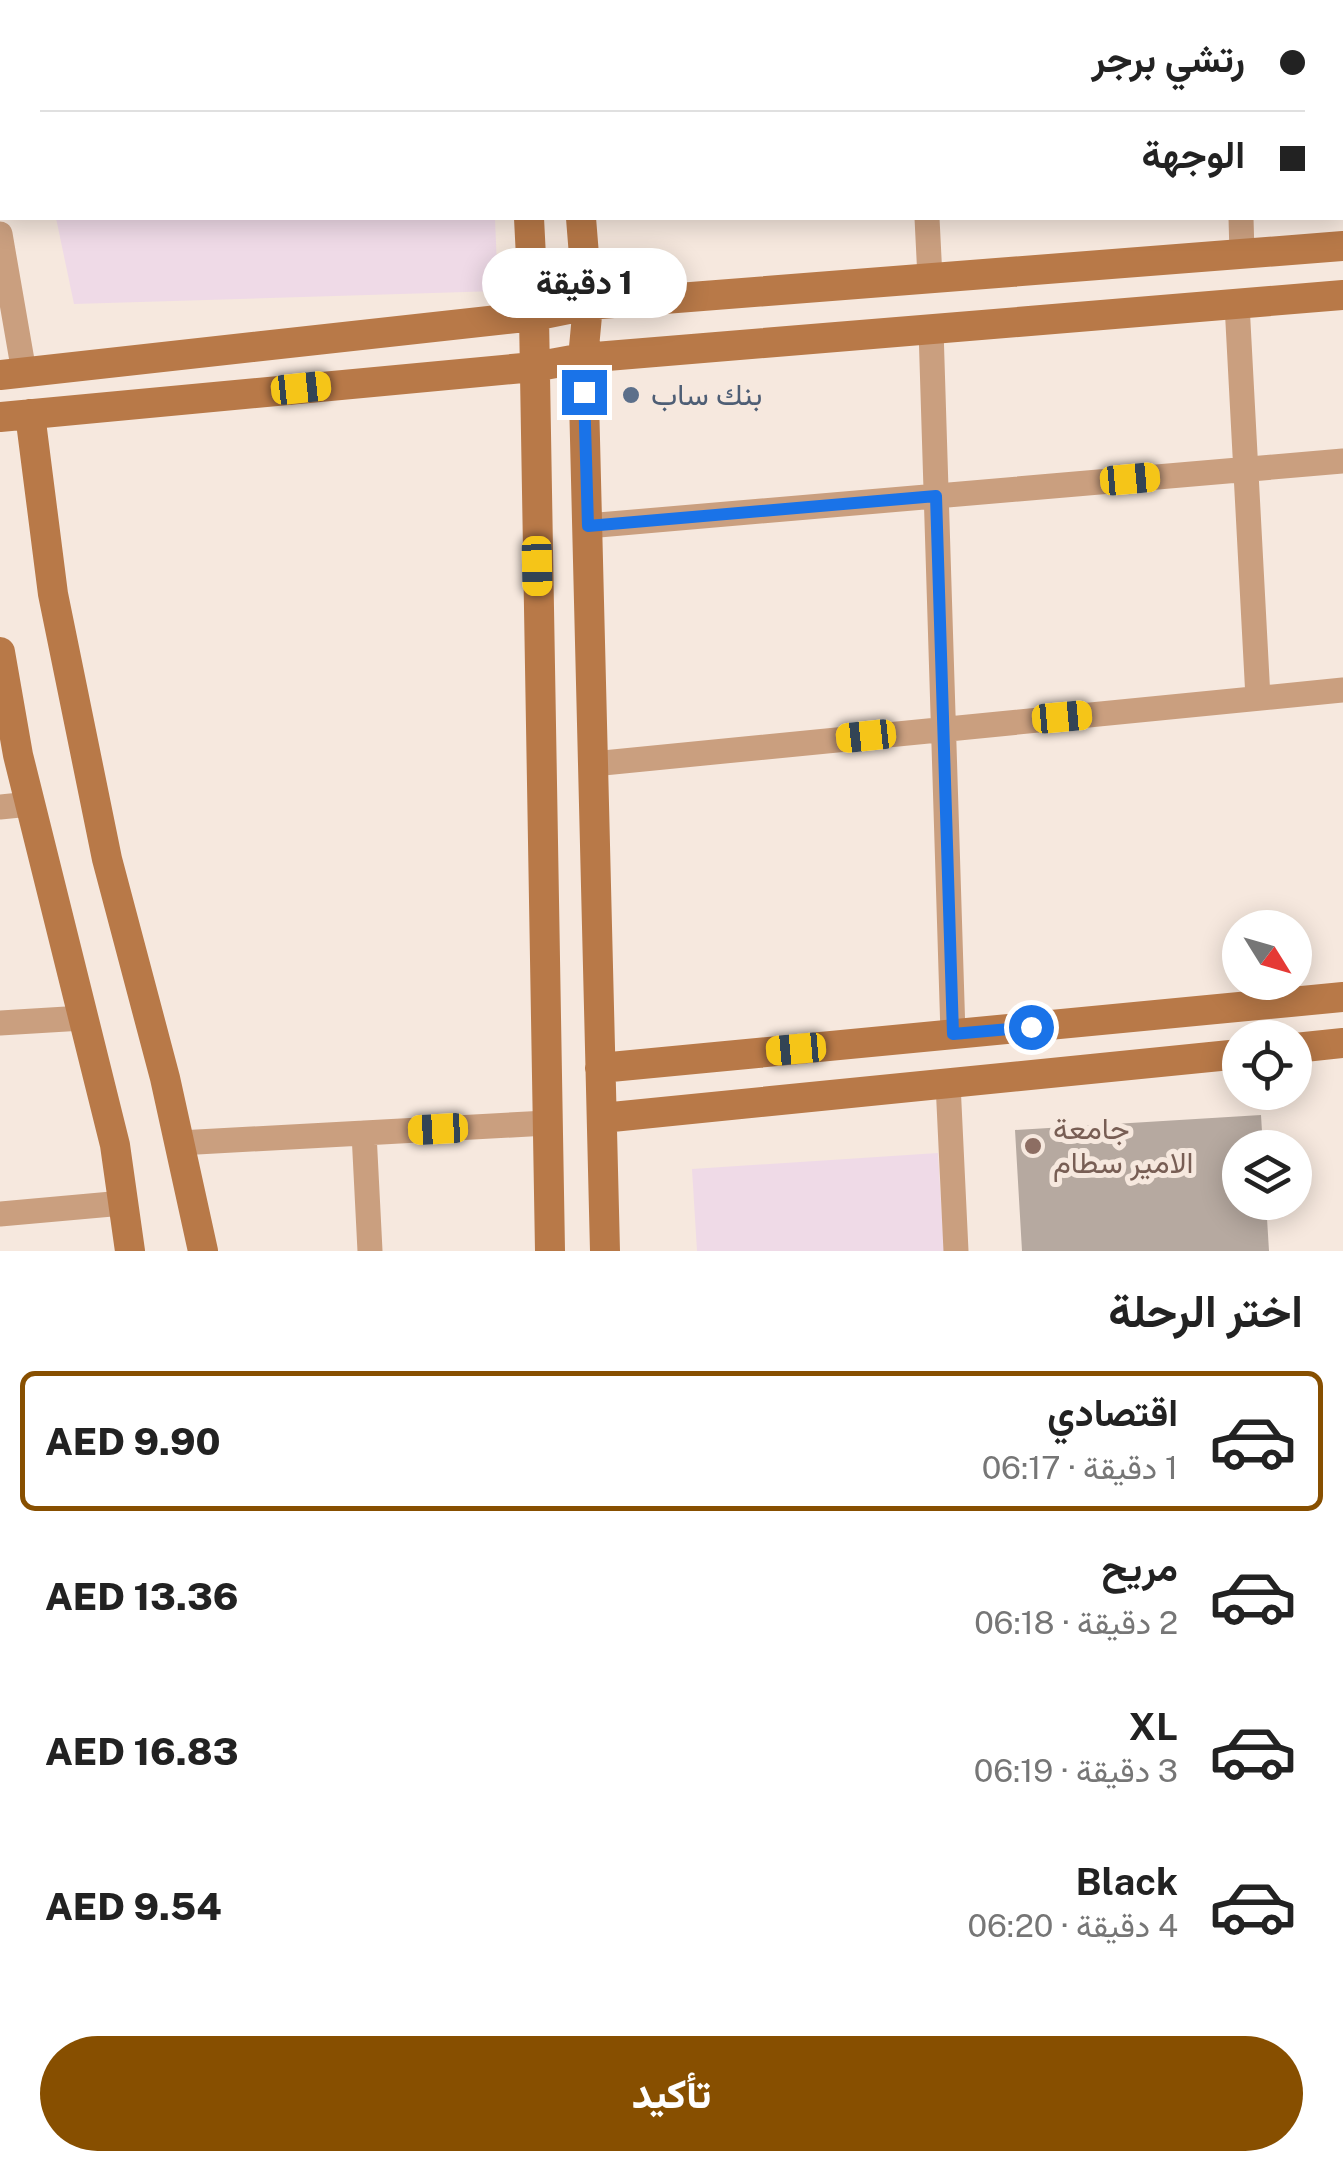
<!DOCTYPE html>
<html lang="ar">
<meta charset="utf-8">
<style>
body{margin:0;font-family:"Public Sans",Vazirmatn,sans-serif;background:#f2f2f2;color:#222;direction:rtl;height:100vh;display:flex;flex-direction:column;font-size:38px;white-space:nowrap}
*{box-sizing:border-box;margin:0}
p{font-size:32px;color:#767676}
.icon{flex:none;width:55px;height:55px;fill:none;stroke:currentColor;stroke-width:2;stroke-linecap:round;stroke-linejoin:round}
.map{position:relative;height:1251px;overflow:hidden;direction:ltr}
.drawer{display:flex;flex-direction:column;background:#fff;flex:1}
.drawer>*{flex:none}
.guide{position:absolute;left:0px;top:0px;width:1345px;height:220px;box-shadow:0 5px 25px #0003;direction:rtl;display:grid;align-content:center;height:220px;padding:0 40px;background:#fff}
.needle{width:65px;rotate:127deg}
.fabs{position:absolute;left:1222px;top:910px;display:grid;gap:20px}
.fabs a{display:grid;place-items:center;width:90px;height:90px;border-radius:50%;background:#fff;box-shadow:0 5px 25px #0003;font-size:50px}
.end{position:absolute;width:45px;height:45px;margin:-22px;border:12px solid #1a73e8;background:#fff;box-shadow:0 0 0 5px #fff}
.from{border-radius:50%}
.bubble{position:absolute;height:70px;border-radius:35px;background:#fff;box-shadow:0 5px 25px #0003;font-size:32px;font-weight:800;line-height:70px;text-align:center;direction:rtl}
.car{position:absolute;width:30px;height:60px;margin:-30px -15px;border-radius:12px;box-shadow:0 0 8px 2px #0007;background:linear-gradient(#f5c518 24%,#345 0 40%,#f5c518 0 76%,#345 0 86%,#f5c518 0)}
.guide b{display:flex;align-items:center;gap:35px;height:95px;font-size:38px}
.guide b+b{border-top:2px solid #e0e0e0}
.guide i{width:25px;height:25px;background:#222}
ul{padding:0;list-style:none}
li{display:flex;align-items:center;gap:30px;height:140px;margin:0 20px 15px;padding:0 20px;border:5px solid transparent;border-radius:15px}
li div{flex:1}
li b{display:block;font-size:38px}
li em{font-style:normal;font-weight:800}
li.selected{border-color:#874f00}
li>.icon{width:90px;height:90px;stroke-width:1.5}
h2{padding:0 40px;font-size:45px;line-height:120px}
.button{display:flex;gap:20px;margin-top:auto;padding:20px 40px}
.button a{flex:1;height:115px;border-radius:60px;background:#874f00;color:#fff;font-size:40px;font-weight:800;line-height:115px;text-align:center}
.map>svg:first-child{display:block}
.commercial{fill:#efdae7}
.building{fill:#b6a9a0}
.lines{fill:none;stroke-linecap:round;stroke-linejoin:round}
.street{stroke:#ca9f7f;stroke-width:25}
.secondary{stroke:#b87948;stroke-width:30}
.route{stroke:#1a73e8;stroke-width:12}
.service-dot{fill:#5c6f8a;stroke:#f6e8de;stroke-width:4}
.education-dot{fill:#8d6e63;stroke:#f6e8de;stroke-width:4}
.labels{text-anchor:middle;stroke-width:10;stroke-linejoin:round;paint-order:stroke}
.service-label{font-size:30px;fill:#4e5e75;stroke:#f6e8de;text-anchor:start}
.education-label{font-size:30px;fill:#785e54;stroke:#f6e8de;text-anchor:start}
</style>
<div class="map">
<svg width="1343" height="1251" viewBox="0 0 1343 1251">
<rect width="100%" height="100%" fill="#f6e8de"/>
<path class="commercial" d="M56 218H495L498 291 74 304Z
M938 1153 944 1251H697L692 1169Z"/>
<path class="building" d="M1261 1115 1263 1148H1240V1202H1266L1269 1251H1022L1015 1130Z"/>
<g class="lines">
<path class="street" d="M209 0V2
M917 0V2
M1236 0V2
M668 2 704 0
M0 38H2
M927 218 930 278
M1241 218 1242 254
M0 234 24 372
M1237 304 1258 698
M931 329 953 1034
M587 526 1343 461
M593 764 1343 690
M0 807 30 804
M0 1023 83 1018
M948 1083 956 1251
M364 1133 370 1251
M179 1143 547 1123
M0 1214 123 1203"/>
<path class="secondary" d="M517 0V2
M566 0V2
M529 218 534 316 550 1251
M581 218 588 305 583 358 605 1251
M0 375 534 316 588 305 1343 246
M30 414 53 594 107 859 165 1078 203 1251
M0 417 534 367 583 358 1343 295
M0 652 18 755 115 1145 130 1251
M1295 1048 1343 1043
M600 1068 1343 997
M602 1118 1240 1054"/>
</g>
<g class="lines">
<path class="route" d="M584 392 588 526 936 496 953 1034 1031 1027"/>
</g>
<circle class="service-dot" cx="631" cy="395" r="10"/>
<circle class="education-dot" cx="1033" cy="1146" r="10"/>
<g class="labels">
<g class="service-label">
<text x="651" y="405">بنك ساب</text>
</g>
<g class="education-label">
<text x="1053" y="1139">جامعة<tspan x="1053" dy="34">الامير سطام</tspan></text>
</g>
</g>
</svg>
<div class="fabs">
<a><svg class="needle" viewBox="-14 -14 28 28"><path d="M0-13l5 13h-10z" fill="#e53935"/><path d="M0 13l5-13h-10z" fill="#767676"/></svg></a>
<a><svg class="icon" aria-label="locate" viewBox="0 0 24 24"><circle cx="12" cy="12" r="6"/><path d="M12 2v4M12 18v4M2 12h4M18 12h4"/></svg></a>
<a><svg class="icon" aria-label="layers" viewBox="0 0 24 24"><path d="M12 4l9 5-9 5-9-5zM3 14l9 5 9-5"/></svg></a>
</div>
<i class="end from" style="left:1031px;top:1027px"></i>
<i class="end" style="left:584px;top:392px"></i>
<div class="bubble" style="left:482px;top:248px;width:205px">1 دقيقة</div>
<i class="car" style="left:301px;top:388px;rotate:84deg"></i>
<i class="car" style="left:1130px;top:479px;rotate:85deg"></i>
<i class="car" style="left:537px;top:566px;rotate:179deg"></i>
<i class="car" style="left:1062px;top:717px;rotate:85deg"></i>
<i class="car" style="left:866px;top:736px;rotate:264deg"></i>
<i class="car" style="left:796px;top:1049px;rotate:265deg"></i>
<i class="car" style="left:438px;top:1129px;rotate:267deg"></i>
<div class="guide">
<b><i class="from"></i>رتشي برجر</b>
<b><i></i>الوجهة</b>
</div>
</div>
<section class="drawer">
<h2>اختر الرحلة</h2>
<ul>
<li class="selected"><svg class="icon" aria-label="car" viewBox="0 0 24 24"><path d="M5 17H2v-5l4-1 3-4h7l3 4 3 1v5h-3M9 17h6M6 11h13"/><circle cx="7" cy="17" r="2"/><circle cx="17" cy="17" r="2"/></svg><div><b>اقتصادي</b><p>1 دقيقة · 06:17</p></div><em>AED 9.90</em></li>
<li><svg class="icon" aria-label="car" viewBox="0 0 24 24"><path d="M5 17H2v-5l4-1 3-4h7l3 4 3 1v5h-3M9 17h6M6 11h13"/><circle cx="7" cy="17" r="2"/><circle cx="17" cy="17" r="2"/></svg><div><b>مريح</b><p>2 دقيقة · 06:18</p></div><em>AED 13.36</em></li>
<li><svg class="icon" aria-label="car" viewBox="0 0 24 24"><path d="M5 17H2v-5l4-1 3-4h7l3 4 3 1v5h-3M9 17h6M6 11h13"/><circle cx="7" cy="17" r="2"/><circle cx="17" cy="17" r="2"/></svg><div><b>XL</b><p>3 دقيقة · 06:19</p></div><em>AED 16.83</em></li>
<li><svg class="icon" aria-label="car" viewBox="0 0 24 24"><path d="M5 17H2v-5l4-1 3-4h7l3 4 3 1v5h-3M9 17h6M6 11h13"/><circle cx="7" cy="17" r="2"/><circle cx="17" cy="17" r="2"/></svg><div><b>Black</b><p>4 دقيقة · 06:20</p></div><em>AED 9.54</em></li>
</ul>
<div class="button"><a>تأكيد</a></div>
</section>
